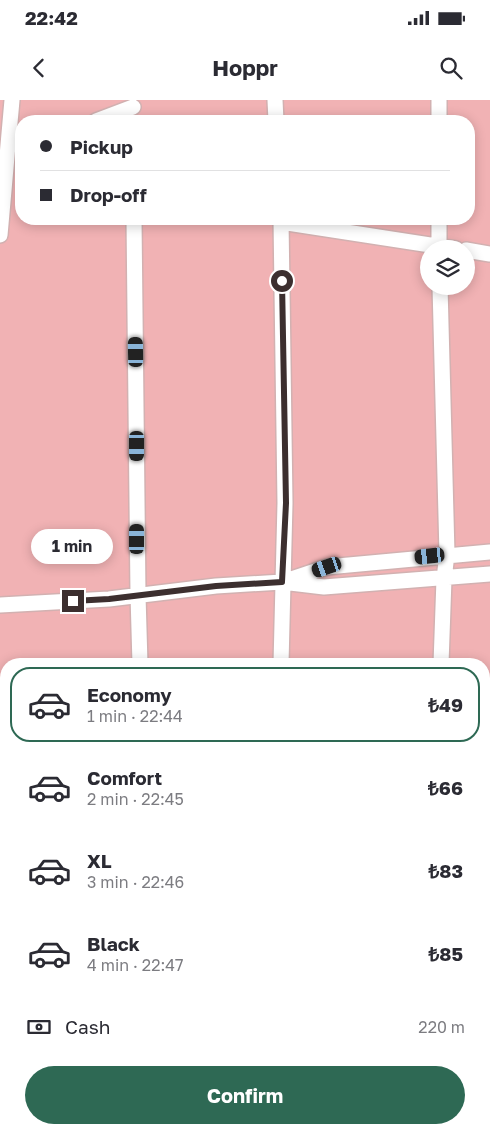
<!DOCTYPE html>
<meta charset="utf-8">
<style>
body{margin:0;font-family:"Golos Text",sans-serif;background:#f7f7f7;color:#2b2b33;height:100vh;display:flex;flex-direction:column;font-size:19px;white-space:nowrap}
*{box-sizing:border-box;margin:0}
p{font-size:16px;color:#7c7c81}
.icon{flex:none;width:28px;height:28px;fill:none;stroke:currentColor;stroke-width:2;stroke-linecap:round;stroke-linejoin:round}
.map{position:relative;flex:1;overflow:hidden}
.sheet{position:absolute;left:0px;top:558px;width:490px;height:476px;display:flex;flex-direction:column;background:#fff;border-radius:20px 20px 0 0;box-shadow:0 2px 12px #0003}
.sheet>*{flex:none}
.top-card{position:absolute;left:15px;top:15px;width:460px;height:110px;border-radius:20px;box-shadow:0 2px 12px #0003;display:grid;align-content:center;height:110px;padding:0 25px;background:#fff}
.controls{position:absolute;left:420px;top:140px;display:grid;gap:10px}
.controls a{display:grid;place-items:center;width:55px;height:55px;border-radius:50%;background:#fff;box-shadow:0 2px 12px #0003;font-size:25px}
.end{position:absolute;width:22px;height:22px;margin:-11px;border:6px solid #3c2f2f;background:#fff;box-shadow:0 0 0 2px #fff}
.from{border-radius:50%}
.bubble{position:absolute;height:35px;border-radius:18px;background:#fff;box-shadow:0 2px 12px #0003;font-size:16px;font-weight:700;line-height:35px;text-align:center}
.car{position:absolute;width:15px;height:30px;margin:-15px -8px;border-radius:6px;box-shadow:0 0 4px 1px #0007;background:linear-gradient(#222 24%,#8ab4d8 0 40%,#222 0 76%,#8ab4d8 0 86%,#222 0)}
.top-card b{display:flex;align-items:center;gap:18px;height:48px;font-size:19px}
.top-card b+b{border-top:1px solid #e1e1e2}
.top-card i{width:12px;height:12px;background:#2b2b33}
ul{padding:9px 0 0;list-style:none}
li{display:flex;align-items:center;gap:15px;height:75px;margin:0 10px 8px;padding:0 15px;border:2px solid transparent;border-radius:20px}
li div{flex:1}
li b{display:block;font-size:19px}
li em{font-style:normal;font-weight:700}
li.active{border-color:#2e6954}
li>.icon{width:45px;height:45px;stroke-width:1.5}
.pay{display:flex;align-items:center;gap:12px;height:55px;padding:0 25px;font-size:19px}
.pay p{margin-inline-start:auto}
.cta{display:flex;gap:10px;margin-top:auto;padding:10px 25px}
.cta a{flex:1;height:58px;border-radius:30px;background:#2e6954;color:#fff;font-size:20px;font-weight:700;line-height:58px;text-align:center}
.status{display:flex;justify-content:space-between;align-items:center;height:35px;padding:0 25px;background:#fff;direction:ltr}
.status svg{height:14px;fill:currentColor}
header{display:flex;justify-content:space-between;align-items:center;height:65px;padding:0 25px;background:#fff;font-size:22px;font-weight:700}
.map>svg:first-child{display:block}
.green{fill:#f1b2b4;fill-rule:evenodd}
.building{fill:#f2cfd0;stroke:#ae8e8f}
.lines{fill:none;stroke-linecap:round;stroke-linejoin:round}
.lane-casing{stroke:#d2b1b1;stroke-width:10}
.street-casing{stroke:#d2b1b1;stroke-width:18}
.secondary-casing{stroke:#d2b1b1;stroke-width:22}
.lane{stroke:#fff;stroke-width:8}
.street{stroke:#fff;stroke-width:15}
.secondary{stroke:#fff;stroke-width:20}
.route{stroke:#3c2f2f;stroke-width:6}
</style>
<div class="status"><b>22:42</b><svg viewBox="0 0 49 12"><path d="M0 12V9h3v3zM5 12V6h3v6zM10 12V3h3v9zM15 12V0h3v12zM26 1h20v11H26zM47 4h2v5h-2z"/></svg></div>
<header><svg class="icon" aria-label="back" viewBox="0 0 24 24"><path d="M15 5l-7 7 7 7"/></svg>Hoppr<svg class="icon" aria-label="search" viewBox="0 0 24 24"><circle cx="10" cy="10" r="6"/><path d="M15 15l6 6"/></svg></header>
<div class="map">
<svg width="490" height="1033" viewBox="0 0 490 1033">
<rect width="100%" height="100%" fill="#feeff0"/>
<path class="green" d="M0 0H490V726L484 727V564H6V906L0 909ZM21 21H469V119H21ZM429 149H466V186H429Z"/>
<path class="building" d="M490 1022V1033H398L445 1028H484V1023Z
M359 1028H383L384 1033H324Z"/>
<g class="lines">
<g class="lane-casing">
<path id="lane" d="M484 859 490 905
M484 923 490 922
M307 1028 308 1033"/>
</g>
<g class="street-casing">
<path id="street" d="M275 0 276 21
M96 21 133 7
M439 21V0
M134 119 138 495 140 564
M439 119V149
M281 122 456 149
M0 135 12 0
M466 150 490 154
M440 186 447 454 444 479 441 564
M288 480 327 467 490 452
M0 505 109 499 216 486 282 482 324 487 490 474
M281 564 285 403 281 119
M484 705 490 704
M0 891 6 888
M7 1033 10 1028"/>
</g>
<g class="secondary-casing">
<path id="secondary" d="M484 748 490 747
M484 798 490 796
M0 933 6 930
M0 977 6 975"/>
</g>
<use href="#lane" class="lane"/>
<use href="#street" class="street"/>
<use href="#secondary" class="secondary"/>
</g>
<g class="lines">
<path class="route" d="M73 501 109 499 216 486 282 482 286 403 282 181"/>
</g>
</svg>
<div class="controls">
<a><svg class="icon" aria-label="layers" viewBox="0 0 24 24"><path d="M12 4l9 5-9 5-9-5zM3 14l9 5 9-5"/></svg></a>
</div>
<i class="end from" style="left:282px;top:181px"></i>
<i class="end" style="left:73px;top:501px"></i>
<div class="bubble" style="left:31px;top:429px;width:82px">1 min</div>
<i class="car" style="left:136px;top:252px;rotate:359deg"></i>
<i class="car" style="left:137px;top:346px;rotate:180deg"></i>
<i class="car" style="left:137px;top:439px;rotate:0deg"></i>
<i class="car" style="left:430px;top:456px;rotate:264deg"></i>
<i class="car" style="left:327px;top:467px;rotate:251deg"></i>
<div class="top-card">
<b><i class="from"></i>Pickup</b>
<b><i></i>Drop-off</b>
</div>
<section class="sheet">
<ul>
<li class="active"><svg class="icon" aria-label="car" viewBox="0 0 24 24"><path d="M5 17H2v-5l4-1 3-4h7l3 4 3 1v5h-3M9 17h6M6 11h13"/><circle cx="7" cy="17" r="2"/><circle cx="17" cy="17" r="2"/></svg><div><b>Economy</b><p>1 min · 22:44</p></div><em>₺49</em></li>
<li><svg class="icon" aria-label="car" viewBox="0 0 24 24"><path d="M5 17H2v-5l4-1 3-4h7l3 4 3 1v5h-3M9 17h6M6 11h13"/><circle cx="7" cy="17" r="2"/><circle cx="17" cy="17" r="2"/></svg><div><b>Comfort</b><p>2 min · 22:45</p></div><em>₺66</em></li>
<li><svg class="icon" aria-label="car" viewBox="0 0 24 24"><path d="M5 17H2v-5l4-1 3-4h7l3 4 3 1v5h-3M9 17h6M6 11h13"/><circle cx="7" cy="17" r="2"/><circle cx="17" cy="17" r="2"/></svg><div><b>XL</b><p>3 min · 22:46</p></div><em>₺83</em></li>
<li><svg class="icon" aria-label="car" viewBox="0 0 24 24"><path d="M5 17H2v-5l4-1 3-4h7l3 4 3 1v5h-3M9 17h6M6 11h13"/><circle cx="7" cy="17" r="2"/><circle cx="17" cy="17" r="2"/></svg><div><b>Black</b><p>4 min · 22:47</p></div><em>₺85</em></li>
</ul>
<div class="pay"><svg class="icon" aria-label="cash" viewBox="0 0 24 24"><path d="M3 7h18v10H3z"/><circle cx="12" cy="12" r="2"/></svg>Cash<p>220 m</p></div>
<div class="cta"><a>Confirm</a></div>
</section>
</div>
